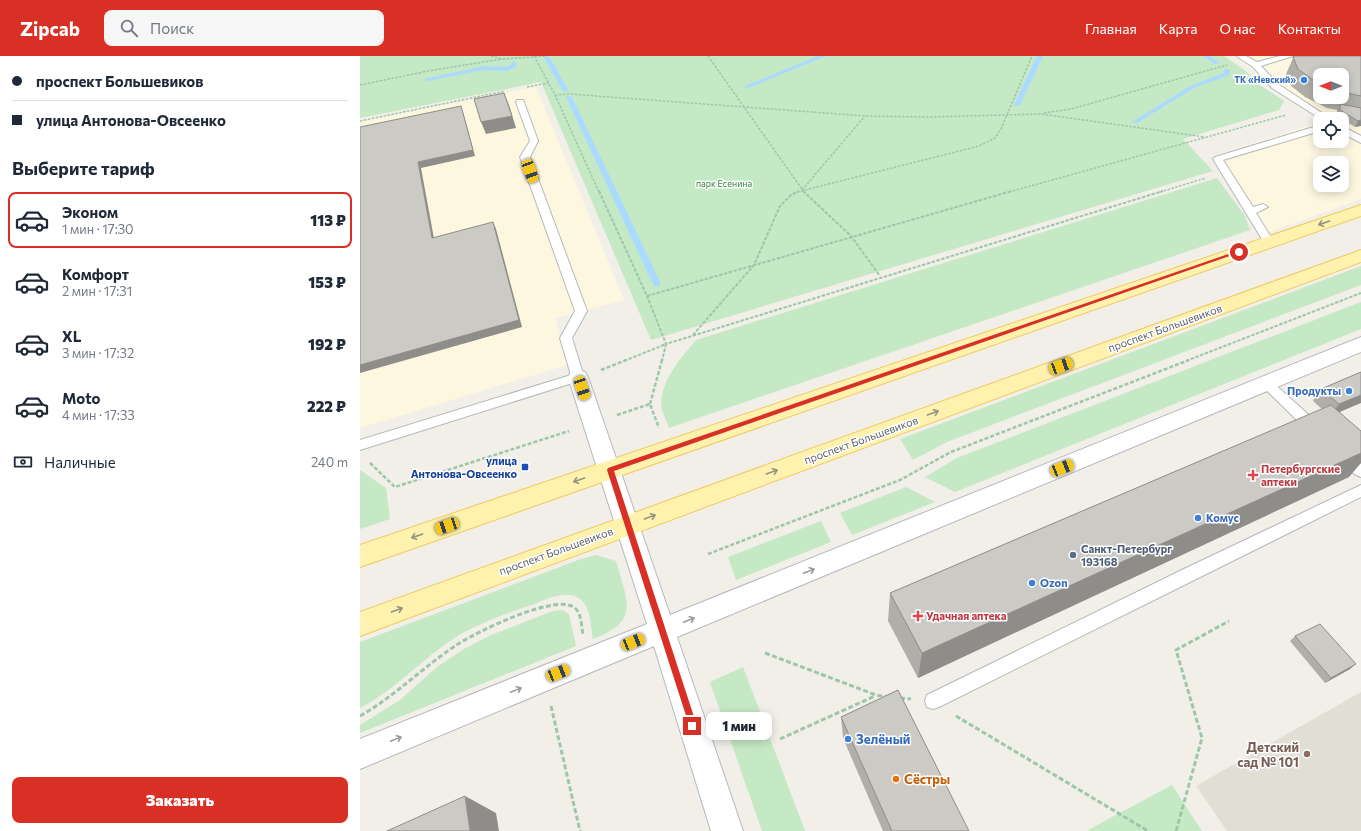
<!DOCTYPE html>
<html lang="ru">
<meta charset="utf-8">
<style>
body{margin:0;font-family:Commissioner,sans-serif;background:#f6f6f7;color:#1f2937;height:100vh;display:flex;flex-direction:column;font-size:15px;white-space:nowrap}
*{box-sizing:border-box;margin:0}
p{font-size:13px;color:#747a83}
.icon{flex:none;width:22px;height:22px;fill:none;stroke:currentColor;stroke-width:2;stroke-linecap:round;stroke-linejoin:round}
.map{position:relative;flex:1;overflow:hidden}
.details{display:flex;flex-direction:column;background:#fff;width:360px}
.details>*{flex:none}
.top-card{display:grid;align-content:center;height:88px;padding:0 12px;background:#fff}
.needle{width:26px;rotate:270deg}
.controls{position:absolute;left:953px;top:12px;display:grid;gap:8px}
.controls a{display:grid;place-items:center;width:36px;height:36px;border-radius:8px;background:#fff;box-shadow:0 2px 10px #0003;font-size:20px}
.end{position:absolute;width:18px;height:18px;margin:-9px;border:5px solid #d93025;background:#fff;box-shadow:0 0 0 2px #fff}
.from{border-radius:50%}
.bubble{position:absolute;height:28px;border-radius:8px;background:#fff;box-shadow:0 2px 10px #0003;font-size:13px;font-weight:800;line-height:28px;text-align:center}
.car{position:absolute;width:12px;height:24px;margin:-12px -6px;border-radius:5px;box-shadow:0 0 3px 1px #0007;background:linear-gradient(#f5c518 24%,#345 0 40%,#f5c518 0 76%,#345 0 86%,#f5c518 0)}
.top-card b{display:flex;align-items:center;gap:14px;height:38px;font-size:15px}
.top-card b+b{border-top:1px solid #e0e1e3}
.top-card i{width:10px;height:10px;background:#1f2937}
ul{padding:0;list-style:none}
li{display:flex;align-items:center;gap:12px;height:56px;margin:0 8px 6px;padding:0 4px;border:2px solid transparent;border-radius:8px}
li div{flex:1}
li b{display:block;font-size:15px}
li em{font-style:normal;font-weight:800}
li.selected{border-color:#d93025}
li>.icon{width:36px;height:36px;stroke-width:1.5}
h2{padding:0 12px;font-size:18px;line-height:48px}
.pay{display:flex;align-items:center;gap:10px;height:44px;padding:0 12px;font-size:15px}
.pay p{margin-inline-start:auto}
.button{display:flex;gap:8px;margin-top:auto;padding:8px 12px}
.button a{flex:1;height:46px;border-radius:8px;background:#d93025;color:#fff;font-size:16px;font-weight:800;line-height:46px;text-align:center}
header{display:flex;align-items:center;gap:24px;box-sizing:border-box;height:56px;padding:0 20px;background:#d93025;color:#fff}
header strong{font-size:19px}
nav{display:flex;gap:22px;margin-inline-start:auto;font-size:14px}
.search{width:280px;height:36px;background:#f6f6f7;display:flex;align-items:center;gap:10px;box-sizing:border-box;padding:0 14px;border-radius:8px;color:#747a83;font-size:15px}
main{display:flex;flex:1;min-height:0}
.map>svg:first-child{display:block}
.commercial{fill:#fef7e0;fill-rule:evenodd}
.education{fill:#e1ded6}
.green{fill:#c5e8c5}
.lines{fill:none;stroke-linecap:round;stroke-linejoin:round}
.stream{fill:#aadaff;fill-rule:evenodd}
.lane-casing{stroke:#b5b8bc;stroke-width:2}
.street-casing{stroke:#b5b8bc;stroke-width:2}
.primary-casing{stroke:#f2c960;stroke-width:2}
.path-far3{stroke:#9cc7a9;stroke-width:1.5;stroke-dasharray:2.5 1.5;stroke-linecap:butt}
.path-far2{stroke:#9cc7a9;stroke-width:2;stroke-dasharray:3.5 1.5;stroke-linecap:butt}
.path-far1{stroke:#9cc7a9;stroke-width:2.5;stroke-dasharray:4 2;stroke-linecap:butt}
.path{stroke:#9cc7a9;stroke-width:3;stroke-dasharray:5 2.5;stroke-linecap:butt}
.lane{fill:#fff;fill-rule:evenodd}
.street{fill:#fff;fill-rule:evenodd}
.primary{fill:#fff2af;fill-rule:evenodd}
.wall{fill:#afaea9;fill-rule:evenodd}
.shaded-wall{fill:#8f8d8a}
.building{fill:#cccac5;stroke:#8f8d8a}
.oneway{stroke:#979581}
.oneway2{stroke:#979a9d}
.route{fill:#d93025}
.shop-dot{fill:#3f7fe0;stroke:#fff;stroke-width:1.5}
.transit-dot{fill:#1a4fb4;stroke:#fff;stroke-width:1.5}
.health-dot{fill:#e0444e;stroke:#fff;stroke-width:1.5}
.service-dot{fill:#5c6f8a;stroke:#fff;stroke-width:1.5}
.education-dot{fill:#8d6e63;stroke:#fff;stroke-width:1.5}
.food-dot{fill:#e8710a;stroke:#fff;stroke-width:1.5}
.labels{text-anchor:middle;stroke-width:3;stroke-linejoin:round;paint-order:stroke}
.far-shop-label{font-size:9px;font-weight:bold;fill:#366cbe;stroke:#fff;text-anchor:end}
.far-park-label{font-size:9px;fill:#348238;stroke:#fff}
.street-label{font-size:11px;fill:#5f6368;stroke:#fff}
.shop-label{font-size:11px;font-weight:bold;fill:#366cbe;stroke:#fff;text-anchor:start}
.transit-label{font-size:11px;font-weight:bold;fill:#164399;stroke:#fff;text-anchor:end}
.health-label{font-size:11px;font-weight:bold;fill:#be3a42;stroke:#fff;text-anchor:start}
.service-label{font-size:11px;font-weight:bold;fill:#4e5e75;stroke:#fff;text-anchor:start}
.near-shop-label{font-size:13px;font-weight:bold;fill:#366cbe;stroke:#fff;text-anchor:start}
.near-education-label{font-size:13px;font-weight:bold;fill:#785e54;stroke:#fff;text-anchor:end}
.near-food-label{font-size:13px;font-weight:bold;fill:#c56008;stroke:#fff;text-anchor:start}
</style>
<header>
<strong>Zipcab</strong>
<div class="search"><svg class="icon" aria-label="search" viewBox="0 0 24 24"><circle cx="10" cy="10" r="6"/><path d="M15 15l6 6"/></svg>Поиск</div>
<nav><a>Главная</a><a>Карта</a><a>О нас</a><a>Контакты</a></nav>
</header>
<main>
<section class="details">
<div class="top-card">
<b><i class="from"></i>проспект Большевиков</b>
<b><i></i>улица Антонова-Овсеенко</b>
</div>
<h2>Выберите тариф</h2>
<ul>
<li class="selected"><svg class="icon" aria-label="car" viewBox="0 0 24 24"><path d="M5 17H2v-5l4-1 3-4h7l3 4 3 1v5h-3M9 17h6M6 11h13"/><circle cx="7" cy="17" r="2"/><circle cx="17" cy="17" r="2"/></svg><div><b>Эконом</b><p>1 мин · 17:30</p></div><em>113 ₽</em></li>
<li><svg class="icon" aria-label="car" viewBox="0 0 24 24"><path d="M5 17H2v-5l4-1 3-4h7l3 4 3 1v5h-3M9 17h6M6 11h13"/><circle cx="7" cy="17" r="2"/><circle cx="17" cy="17" r="2"/></svg><div><b>Комфорт</b><p>2 мин · 17:31</p></div><em>153 ₽</em></li>
<li><svg class="icon" aria-label="car" viewBox="0 0 24 24"><path d="M5 17H2v-5l4-1 3-4h7l3 4 3 1v5h-3M9 17h6M6 11h13"/><circle cx="7" cy="17" r="2"/><circle cx="17" cy="17" r="2"/></svg><div><b>XL</b><p>3 мин · 17:32</p></div><em>192 ₽</em></li>
<li><svg class="icon" aria-label="car" viewBox="0 0 24 24"><path d="M5 17H2v-5l4-1 3-4h7l3 4 3 1v5h-3M9 17h6M6 11h13"/><circle cx="7" cy="17" r="2"/><circle cx="17" cy="17" r="2"/></svg><div><b>Moto</b><p>4 мин · 17:33</p></div><em>222 ₽</em></li>
</ul>
<div class="pay"><svg class="icon" aria-label="cash" viewBox="0 0 24 24"><path d="M3 7h18v10H3z"/><circle cx="12" cy="12" r="2"/></svg>Наличные<p>240 m</p></div>
<div class="button"><a>Заказать</a></div>
</section>
<div class="map">
<svg width="1001" height="775" viewBox="0 0 1001 775">
<rect width="100%" height="100%" fill="#f1efe8"/>
<path class="commercial" d="M873 0H1001V143L901 179 853 100 960 66V85H982V63H961L905 27 895 16ZM960 19H982V41H960ZM960 107H982V129H960Z
M176 31 264 244 195 262 207 309 0 372V66Z"/>
<path class="education" d="M1001 636V775H867L836 730Z"/>
<path class="green" d="M0 0H864L887 16 897 27 924 45 919 54 823 83 853 115 291 284 181 26 0 62Z
M857 122 885 160 890 174 309 372C307 366 304 360 302 354 297 328 321 302 336 284Z
M1001 210V229L587 386 553 404 540 383Z
M1001 246V273L595 436 565 421 597 402Z
M0 414 26 432 30 463 0 473Z
M546 431 575 446 492 479 480 457Z
M461 465 471 486 376 524 368 501Z
M236 499 256 505C267 545 281 565 233 583 231 571 231 551 220 543 207 533 187 543 174 548 146 558 118 567 93 583 61 604 34 635 0 652V586L221 503Z
M202 554 209 558 216 590 0 677V669L40 644 78 610 104 593 131 579 193 555Z
M383 611 445 775H402L350 626Z
M812 729 842 775H729L728 774Z"/>
<g class="lines">
<path class="stream" d="M458 0H466L388 32 383 31Z
M677 0H683L660 49 655 50 654 49Z
M843 0H850L860 7 855 8Z
M185 1 190 2 209 35 208 36 203 35 184 2Z
M154 5 157 7 156 11 147 15 124 14 67 25 64 23 124 10 146 11 151 9 152 6Z
M865 13 870 14 869 19 834 32 777 67 772 66 830 30 864 17Z
M207 40 212 41 301 228 300 230H294L293 228 206 41Z"/>
<g class="lane-casing">
<path id="lane" d="M876 0H886L897 6 920 0H933L901 10 918 28 971 63H961L912 32 893 11Z
M157 44H163L164 46 178 85 170 101 227 255 212 282 224 321 222 324 0 394V384L211 319 200 282 215 255 160 101 170 85 156 46Z
M960 69V75L863 104 893 151 903 148 908 151 896 157 914 186 913 188H905L853 103 855 101Z
M982 70 1001 80V87L982 77Z
M907 324 911 325 960 369 961 373 960 377 955 378 950 377 903 331 901 328 903 325Z
M984 395 989 396 1001 408V421C993 419 982 408 977 400L979 396Z
M1001 429V441L579 651 573 653 567 651 565 645 567 639 826 512Z"/>
</g>
<g class="street-casing">
<path id="street" d="M1001 281V296L317 581 383 775H351L294 590 0 713V683L287 568 208 321 211 316 218 314 225 316 228 321 310 559Z"/>
</g>
<g class="primary-casing">
<path id="primary" d="M1001 149V160L0 511V489Z
M1001 194V206L0 580V556Z"/>
</g>
<path class="path-far3" d="M131 0 142 3 188 0
M174 0 195 39 239 136
M348 0 444 136
M0 29 68 15 142 3
M167 31 188 27
M195 39 209 38 506 60 567 61 681 58 845 81
M684 57 711 53 867 9
M0 65 145 35
M442 134 505 60
M437 136 619 90 635 82 641 73 672 0
M649 136 926 59
M800 136 846 122"/>
<path class="path-far2" d="M239 135 287 240 306 288 803 135
M443 135 491 180 520 220
M287 240 652 135
M333 279 394 209 420 150 431 139 439 135
M264 305 306 288 302 305
M826 305 1001 237"/>
<path class="path-far1" d="M241 314 266 304
M290 348 302 304
M257 359 290 348 299 372
M10 407 35 431 209 375
M348 498 540 424 591 396 829 304"/>
<path class="path" d="M405 597 516 639 527 641
M540 642 551 643
M191 650 220 775
M0 660C35 640 62 612 95 590 114 577 197 536 215 552 222 558 221 570 223 578
M596 660 788 775
M420 683 515 640
M816 775 842 682 816 594 869 565"/>
<use href="#lane" class="lane"/>
<use href="#street" class="street"/>
<use href="#primary" class="primary"/>
</g>
<path class="wall" d="M934 0H1001V70L995 71 977 60V54L967 52 945 41 930 29 926 18ZM960 19H982V41H960Z
M1001 316 979 356 989 421 558 622 528 565 530 537 962 353 953 345 961 333Z
M935 580 990 613 965 627 930 585Z
M481 661 609 775H523L483 682Z"/>
<path class="shaded-wall" d="M144 37 149 49 156 72 126 78 121 66Z
M101 50 103 56 115 100 61 112 75 188 72 182 58 106Z
M1001 64V70L995 71 998 65Z
M133 166 136 173 162 271 0 317V309Z
M1001 339V347L970 360 979 348Z
M1001 397V407L989 421 558 622 562 597Z
M996 608 990 613 965 627 971 622Z
M105 740 136 757 139 775H110Z"/>
<path class="building" d="M934 0H1001V40L982 36V19H960V27L953 24 938 13 933 1Z
M144 37 152 60 121 66 114 43Z
M980 48 1001 52V64L998 65 980 54Z
M101 50 113 94 58 106 72 182 133 166 159 264 0 309V71Z
M1001 316V339L979 348 961 333Z
M971 349 1001 375V397L562 597 530 537Z
M960 568 996 608 971 622 935 580Z
M538 634 609 775H532L481 661Z
M105 740 110 775H27Z"/>
<defs><path id="oneway-shaft" d="M-6 0H5M1.5-3L5.5 0L1.5 3" fill="none" stroke-width="1.6" stroke-linecap="round" stroke-linejoin="round"/></defs>
<g class="oneway">
<use href="#oneway-shaft" transform="translate(964 167) rotate(161)"/>
<use href="#oneway-shaft" transform="translate(573 357) rotate(-20)"/>
<use href="#oneway-shaft" transform="translate(412 416) rotate(-20)"/>
<use href="#oneway-shaft" transform="translate(219 424) rotate(161)"/>
<use href="#oneway-shaft" transform="translate(290 461) rotate(-20)"/>
<use href="#oneway-shaft" transform="translate(57 480) rotate(161)"/>
<use href="#oneway-shaft" transform="translate(37 554) rotate(-20)"/>
</g>
<g class="oneway2">
<use href="#oneway-shaft" transform="translate(449 515) rotate(-22)"/>
<use href="#oneway-shaft" transform="translate(329 564) rotate(-22)"/>
<use href="#oneway-shaft" transform="translate(156 634) rotate(-22)"/>
<use href="#oneway-shaft" transform="translate(36 683) rotate(-22)"/>
</g>
<path class="route" d="M877 195 881 196 254 415 337 670 332 674 330 672 247 414 248 412Z"/>
<g class="shop-dot">
<circle cx="944" cy="24" r="4"/>
<circle cx="989" cy="335" r="4"/>
<circle cx="838" cy="462" r="4"/>
<circle cx="672" cy="527" r="4"/>
<circle cx="488" cy="683" r="4"/>
</g>
<rect class="transit-dot" x="161" y="407" width="8" height="8" rx="2"/>
<g class="health-dot">
<path d="M891 413h4v4h4v4h-4v4h-4v-4h-4v-4h4z"/>
<path d="M556 554h4v4h4v4h-4v4h-4v-4h-4v-4h4z"/>
</g>
<circle class="service-dot" cx="713" cy="499" r="4"/>
<circle class="education-dot" cx="947" cy="698" r="4"/>
<circle class="food-dot" cx="536" cy="723" r="4"/>
<g class="labels">
<g class="far-shop-label">
<text x="936" y="27">ТК «Невский»</text>
</g>
<g class="far-park-label">
<text x="364" y="131">парк Есенина</text>
</g>
<g class="street-label">
<text transform="translate(805 272) rotate(-20)" y="4">проспект Большевиков</text>
<text transform="translate(501 384) rotate(-20)" y="4">проспект Большевиков</text>
<text transform="translate(196 495) rotate(-20)" y="4">проспект Большевиков</text>
</g>
<g class="shop-label">
<text x="981" y="339" text-anchor="end">Продукты</text>
<text x="846" y="466">Комус</text>
<text x="680" y="531">Ozon</text>
</g>
<g class="transit-label">
<text x="157" y="409">улица<tspan x="157" dy="13">Антонова-Овсеенко</tspan></text>
</g>
<g class="health-label">
<text x="901" y="417">Петербургские<tspan x="901" dy="13">аптеки</tspan></text>
<text x="566" y="564">Удачная аптека</text>
</g>
<g class="service-label">
<text x="721" y="497">Санкт-Петербург<tspan x="721" dy="13">193168</tspan></text>
</g>
<g class="near-shop-label">
<text x="496" y="688">Зелёный</text>
</g>
<g class="near-education-label">
<text x="939" y="696">Детский<tspan x="939" dy="15">сад № 101</tspan></text>
</g>
<g class="near-food-label">
<text x="544" y="728">Сёстры</text>
</g>
</g>
</svg>
<div class="controls">
<a><svg class="needle" viewBox="-14 -14 28 28"><path d="M0-13l5 13h-10z" fill="#e53935"/><path d="M0 13l5-13h-10z" fill="#747a83"/></svg></a>
<a><svg class="icon" aria-label="locate" viewBox="0 0 24 24"><circle cx="12" cy="12" r="6"/><path d="M12 2v4M12 18v4M2 12h4M18 12h4"/></svg></a>
<a><svg class="icon" aria-label="layers" viewBox="0 0 24 24"><path d="M12 4l9 5-9 5-9-5zM3 14l9 5 9-5"/></svg></a>
</div>
<i class="end from" style="left:879px;top:196px"></i>
<i class="end" style="left:332px;top:670px"></i>
<div class="bubble" style="left:346px;top:656px;width:66px">1 мин</div>
<i class="car" style="left:170px;top:115px;rotate:160deg"></i>
<i class="car" style="left:701px;top:310px;rotate:70deg"></i>
<i class="car" style="left:222px;top:332px;rotate:162deg"></i>
<i class="car" style="left:702px;top:412px;rotate:68deg"></i>
<i class="car" style="left:87px;top:470px;rotate:251deg"></i>
<i class="car" style="left:273px;top:586px;rotate:68deg"></i>
<i class="car" style="left:198px;top:617px;rotate:68deg"></i>
</div>
</main>
